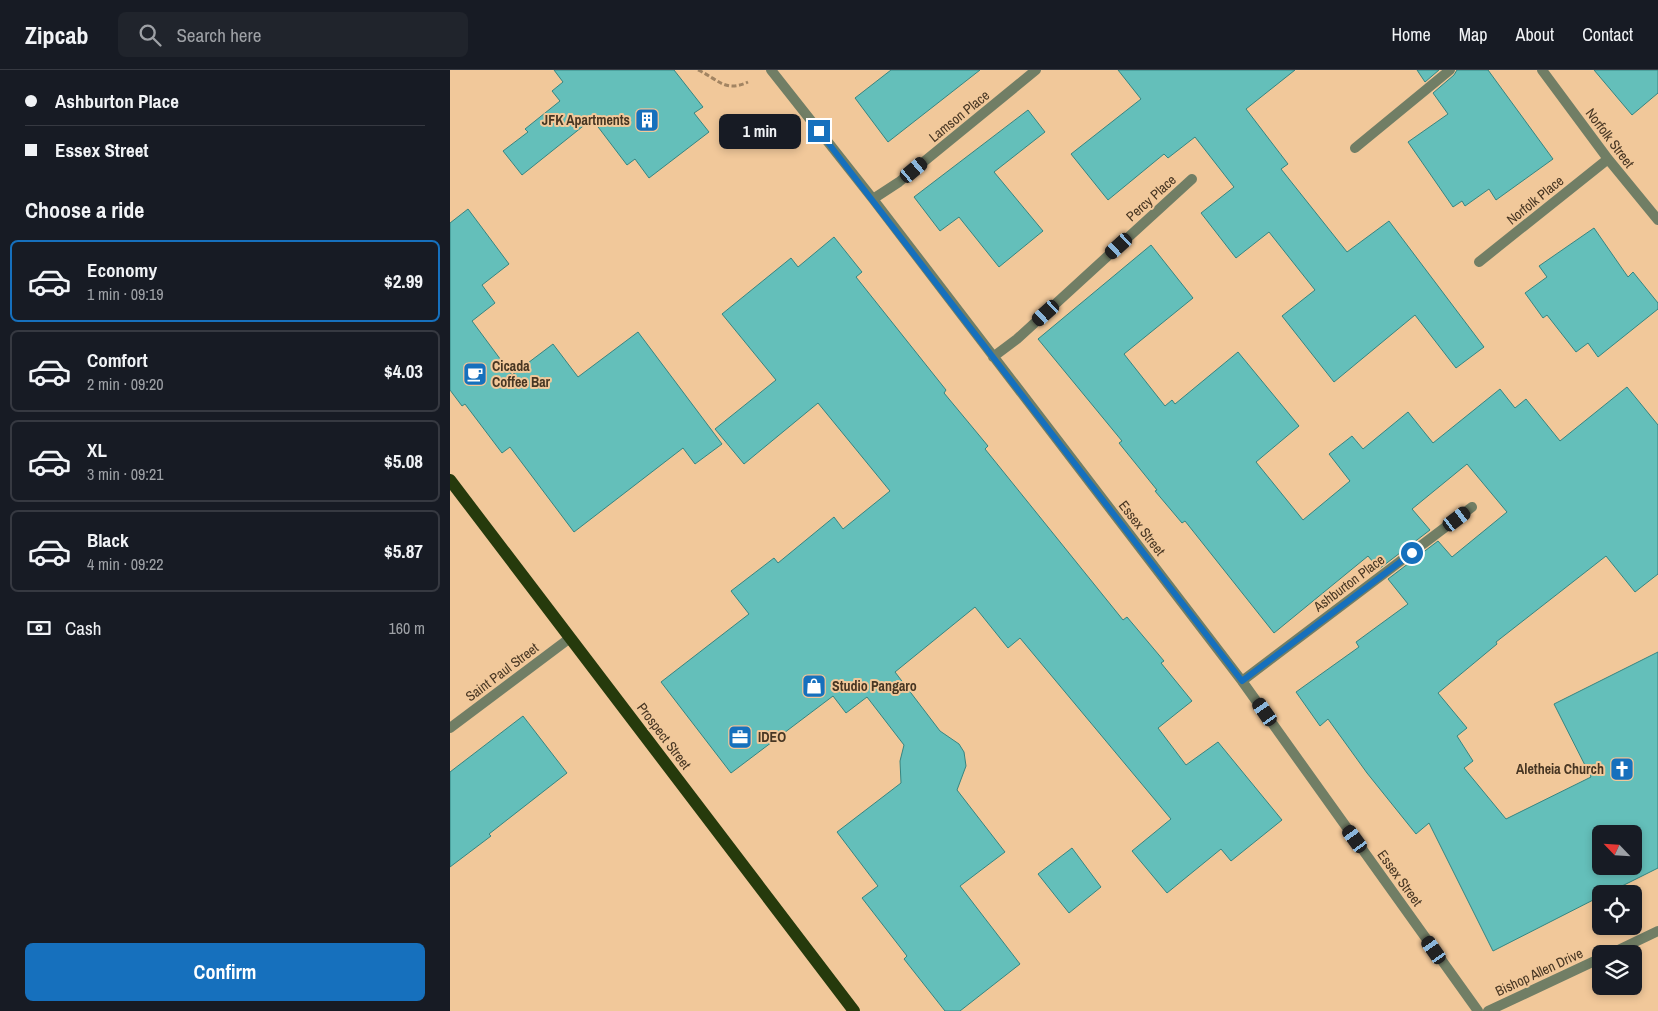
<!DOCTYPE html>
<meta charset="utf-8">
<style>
body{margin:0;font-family:"Archivo Narrow",sans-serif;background:#20242c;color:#f1f3f6;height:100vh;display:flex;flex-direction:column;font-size:19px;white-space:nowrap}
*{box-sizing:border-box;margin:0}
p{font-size:16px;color:#9ea1a6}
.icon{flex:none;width:28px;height:28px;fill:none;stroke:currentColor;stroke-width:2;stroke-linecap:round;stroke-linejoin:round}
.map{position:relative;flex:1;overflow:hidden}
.details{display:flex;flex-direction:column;background:#171b24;width:450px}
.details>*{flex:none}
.hud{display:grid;align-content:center;height:110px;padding:0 25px;background:#171b24}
.needle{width:32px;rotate:295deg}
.controls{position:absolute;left:1142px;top:755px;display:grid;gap:10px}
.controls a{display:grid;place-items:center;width:50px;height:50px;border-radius:8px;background:#171b24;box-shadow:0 2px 8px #0003;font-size:25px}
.end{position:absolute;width:22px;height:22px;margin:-11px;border:6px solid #1670bd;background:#fff;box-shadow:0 0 0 2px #fff}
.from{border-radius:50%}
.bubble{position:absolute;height:35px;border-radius:8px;background:#171b24;box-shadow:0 2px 8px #0003;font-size:16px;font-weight:700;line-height:35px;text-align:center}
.car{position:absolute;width:15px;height:30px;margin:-15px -8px;border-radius:6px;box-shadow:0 0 4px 1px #0007;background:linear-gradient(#222 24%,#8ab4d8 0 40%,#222 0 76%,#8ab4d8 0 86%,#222 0)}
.hud b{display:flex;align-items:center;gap:18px;height:48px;font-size:19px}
.hud b+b{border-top:1px solid #363941}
.hud i{width:12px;height:12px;background:#f1f3f6}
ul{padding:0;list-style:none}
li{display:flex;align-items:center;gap:15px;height:82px;margin:0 10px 8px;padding:0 15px;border:2px solid #363941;border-radius:8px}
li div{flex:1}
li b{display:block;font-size:19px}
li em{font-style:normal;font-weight:700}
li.on{border-color:#1670bd}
li>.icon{width:45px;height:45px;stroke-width:1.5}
h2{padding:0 25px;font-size:22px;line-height:60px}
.pay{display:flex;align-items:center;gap:12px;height:55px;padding:0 25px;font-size:19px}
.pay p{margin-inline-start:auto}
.primary-button{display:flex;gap:10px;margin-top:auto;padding:10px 25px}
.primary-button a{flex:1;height:58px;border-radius:8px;background:#1670bd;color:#fff;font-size:20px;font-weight:700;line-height:58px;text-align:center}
header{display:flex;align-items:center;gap:30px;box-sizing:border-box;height:70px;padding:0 25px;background:#171b24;border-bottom:1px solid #363941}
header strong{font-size:24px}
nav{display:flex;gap:28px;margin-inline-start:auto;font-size:18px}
.search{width:350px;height:45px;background:#20242c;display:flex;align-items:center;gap:12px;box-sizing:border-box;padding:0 18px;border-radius:8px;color:#9ea1a6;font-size:19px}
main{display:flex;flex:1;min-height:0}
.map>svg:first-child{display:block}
.building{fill:#64bfba;stroke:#368581;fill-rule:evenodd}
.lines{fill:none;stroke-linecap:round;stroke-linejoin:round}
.path{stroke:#a28462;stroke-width:3;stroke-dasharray:5 2.5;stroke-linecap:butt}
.minor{stroke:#717e65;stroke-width:10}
.primary{stroke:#263a0c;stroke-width:12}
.route{stroke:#1670bd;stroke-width:6}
.labels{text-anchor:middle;stroke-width:4;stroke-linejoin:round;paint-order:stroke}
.street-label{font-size:14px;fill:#473623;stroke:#f1c89a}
.poi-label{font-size:14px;font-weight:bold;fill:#473623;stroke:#f1c89a;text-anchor:start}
</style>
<header>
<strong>Zipcab</strong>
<div class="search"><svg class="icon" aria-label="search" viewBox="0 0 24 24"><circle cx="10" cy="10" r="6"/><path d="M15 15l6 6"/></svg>Search here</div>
<nav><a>Home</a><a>Map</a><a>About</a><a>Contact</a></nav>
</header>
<main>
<section class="details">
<div class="hud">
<b><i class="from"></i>Ashburton Place</b>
<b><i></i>Essex Street</b>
</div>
<h2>Choose a ride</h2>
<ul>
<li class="on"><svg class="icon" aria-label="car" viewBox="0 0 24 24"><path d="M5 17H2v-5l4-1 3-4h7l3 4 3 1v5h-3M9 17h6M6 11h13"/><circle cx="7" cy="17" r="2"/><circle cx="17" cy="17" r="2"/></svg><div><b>Economy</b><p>1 min · 09:19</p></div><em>$2.99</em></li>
<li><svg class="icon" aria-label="car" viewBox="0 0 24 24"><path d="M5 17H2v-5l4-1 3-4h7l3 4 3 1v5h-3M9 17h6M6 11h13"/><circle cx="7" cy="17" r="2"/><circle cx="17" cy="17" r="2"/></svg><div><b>Comfort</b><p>2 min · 09:20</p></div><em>$4.03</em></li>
<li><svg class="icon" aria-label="car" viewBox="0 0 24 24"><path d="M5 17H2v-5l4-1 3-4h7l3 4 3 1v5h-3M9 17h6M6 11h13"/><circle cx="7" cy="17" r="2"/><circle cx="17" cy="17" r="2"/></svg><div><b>XL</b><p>3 min · 09:21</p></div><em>$5.08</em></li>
<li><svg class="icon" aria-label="car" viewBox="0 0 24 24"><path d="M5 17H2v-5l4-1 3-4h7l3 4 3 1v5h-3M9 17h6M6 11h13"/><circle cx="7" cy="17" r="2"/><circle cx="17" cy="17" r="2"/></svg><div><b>Black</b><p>4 min · 09:22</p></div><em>$5.87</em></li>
</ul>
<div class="pay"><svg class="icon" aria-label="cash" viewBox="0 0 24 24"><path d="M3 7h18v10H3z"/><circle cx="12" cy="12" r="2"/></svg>Cash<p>160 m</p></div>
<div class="primary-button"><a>Confirm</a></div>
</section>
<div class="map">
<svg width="1208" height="941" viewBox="0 0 1208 941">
<rect width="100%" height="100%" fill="#f1c89a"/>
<path class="building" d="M104 0H224L253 37 244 43 259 62 199 108 185 89 177 95 142 49 72 105 53 81 78 62 75 59 110 31 102 21 113 12Z
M441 0H530L438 72 405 28Z
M668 0H845L796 39 838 94 831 99 897 182 939 151 1034 277 1006 298 965 245 884 312 832 246 865 220 819 162 786 188 751 143 784 117 745 67 718 88 714 84 658 130 621 84 691 29Z
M967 0H989L975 12Z
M1007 0H1038L1103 89 1046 130 1039 119 1015 136 1012 131 1003 137 958 72 998 44 983 23 1004 5Z
M1144 0H1208V23L1182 45Z
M578 40 595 62 544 102 593 161 549 197 509 147 490 161 464 127Z
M18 139 59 194 32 215 45 233 22 251 62 305 103 274 128 307 188 262 272 374 245 394 233 378 124 462 60 377 52 383 15 334 12 336 0 320V153Z
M1144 158 1178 207 1183 202 1208 233V239L1148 287 1138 273 1126 282 1097 245 1093 248 1075 223 1097 207 1089 196Z
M384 167 412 202 406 207 496 320 494 323 538 376 535 379 673 550 677 547 714 591 711 593 742 631 708 658 736 695 768 672 832 750 781 791 771 779 717 823 682 781 721 749 570 568 558 578 525 537 445 602 490 661 509 674 514 682 516 696 507 720 555 782 510 816 570 894 510 941H495L454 889 457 886 412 828 428 816 387 762 451 713 450 691 454 675 417 627 396 643 383 626 281 703 211 612 299 544 281 521 324 488 328 493 384 447 393 459 440 421 368 333 294 394 265 359 326 310 272 244 341 188 348 197Z
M701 175 743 228 674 284 715 336 722 330 725 334 788 282 849 356 806 392 853 450 900 411 879 384 902 366 913 379 958 342 983 373 1050 319 1065 338 1076 329 1110 371 1177 317 1208 355V504L1185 522 1156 486 1046 572 1047 574 988 623 1017 658 1007 666 1023 691 1014 698 1056 749 1141 707 1104 634 1208 582V798L1156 824H1151V826L1043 881 979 753 966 764 917 703 878 649 870 656 846 622 909 577 906 572 958 534 938 509 988 471 1002 487 1057 442 1017 394 962 439 980 460 929 499 918 486 824 563 735 451 732 453 705 421 707 420 669 373 672 371 588 269ZM1151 764H1184V796H1151Z
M73 646 117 703 39 764 41 766 0 797V702Z
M622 778 651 817 619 843 588 804Z"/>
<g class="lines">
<path class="path" d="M248 0C268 9 275 23 298 12"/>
<path class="minor" d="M321 0 423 129 792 611 1028 941
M1092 0 1158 89 1208 150
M905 78 1000 0
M423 129 449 112 586 0
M1029 192 1158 89
M543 287 567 269 742 109
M792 611 1022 437
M0 658 120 568
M1160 884 1208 861
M1038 941 1151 888"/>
<path class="primary" d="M0 410 404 941"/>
</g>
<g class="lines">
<path class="route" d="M369 61 792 611 962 483"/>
</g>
<defs>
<g id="building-square" transform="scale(1.25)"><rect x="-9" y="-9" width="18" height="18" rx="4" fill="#1670bd" stroke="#f1c89a"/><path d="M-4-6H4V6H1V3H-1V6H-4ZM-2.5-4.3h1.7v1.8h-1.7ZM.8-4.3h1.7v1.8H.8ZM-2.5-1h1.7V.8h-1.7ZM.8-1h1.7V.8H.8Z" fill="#fff"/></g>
<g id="cafe-square" transform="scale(1.25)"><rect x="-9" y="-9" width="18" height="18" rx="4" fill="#1670bd" stroke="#f1c89a"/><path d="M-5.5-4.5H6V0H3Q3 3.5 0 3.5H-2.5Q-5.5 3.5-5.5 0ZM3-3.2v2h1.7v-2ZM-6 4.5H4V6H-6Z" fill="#fff"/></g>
<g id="shop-square" transform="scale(1.25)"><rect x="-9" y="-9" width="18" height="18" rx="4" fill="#1670bd" stroke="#f1c89a"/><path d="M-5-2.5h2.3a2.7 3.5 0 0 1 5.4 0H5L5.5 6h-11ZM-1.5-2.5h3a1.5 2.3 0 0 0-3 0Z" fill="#fff"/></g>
<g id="office-square" transform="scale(1.25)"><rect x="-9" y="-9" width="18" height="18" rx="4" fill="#1670bd" stroke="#f1c89a"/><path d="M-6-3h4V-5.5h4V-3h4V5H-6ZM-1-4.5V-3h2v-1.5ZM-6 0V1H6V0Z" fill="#fff"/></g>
<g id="church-square" transform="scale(1.25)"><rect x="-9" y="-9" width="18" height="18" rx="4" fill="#1670bd" stroke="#f1c89a"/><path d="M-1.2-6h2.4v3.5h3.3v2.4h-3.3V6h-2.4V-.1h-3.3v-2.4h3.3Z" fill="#fff"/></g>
</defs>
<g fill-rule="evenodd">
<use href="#building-square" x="197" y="50"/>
<use href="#cafe-square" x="25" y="304"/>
<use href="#shop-square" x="364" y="616"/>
<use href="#office-square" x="290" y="667"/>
<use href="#church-square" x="1172" y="699"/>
</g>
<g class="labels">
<g class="street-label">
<text transform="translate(509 46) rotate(-39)" y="5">Lamson Place</text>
<text transform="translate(1160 68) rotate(53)" y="5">Norfolk Street</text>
<text transform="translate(701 128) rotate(-42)" y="5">Percy Place</text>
<text transform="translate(1085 130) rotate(-39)" y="5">Norfolk Place</text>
<text transform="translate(692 458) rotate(52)" y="5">Essex Street</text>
<text transform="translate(899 513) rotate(-37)" y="5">Ashburton Place</text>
<text transform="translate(52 602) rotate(-37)" y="5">Saint Paul Street</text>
<text transform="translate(214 666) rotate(53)" y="5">Prospect Street</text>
<text transform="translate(950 808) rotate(54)" y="5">Essex Street</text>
<text transform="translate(1089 902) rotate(-25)" y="5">Bishop Allen Drive</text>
</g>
<g class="poi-label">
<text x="180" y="55" text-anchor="end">JFK Apartments</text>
<text x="42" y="301">Cicada<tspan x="42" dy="16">Coffee Bar</tspan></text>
<text x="382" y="621">Studio Pangaro</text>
<text x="308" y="672">IDEO</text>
<text x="1154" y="704" text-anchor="end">Aletheia Church</text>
</g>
</g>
</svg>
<div class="controls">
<a><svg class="needle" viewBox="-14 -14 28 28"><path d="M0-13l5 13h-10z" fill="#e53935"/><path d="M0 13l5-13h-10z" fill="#9ea1a6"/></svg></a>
<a><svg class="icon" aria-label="locate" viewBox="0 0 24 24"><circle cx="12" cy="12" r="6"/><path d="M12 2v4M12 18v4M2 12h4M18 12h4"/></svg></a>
<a><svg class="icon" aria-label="layers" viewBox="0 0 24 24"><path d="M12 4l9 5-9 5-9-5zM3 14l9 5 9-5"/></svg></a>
</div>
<i class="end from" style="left:962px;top:483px"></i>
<i class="end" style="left:369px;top:61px"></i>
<div class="bubble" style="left:269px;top:44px;width:82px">1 min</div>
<i class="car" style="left:464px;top:100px;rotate:50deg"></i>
<i class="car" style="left:669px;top:176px;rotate:228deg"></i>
<i class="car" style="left:596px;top:243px;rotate:228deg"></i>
<i class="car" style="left:1007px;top:449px;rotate:53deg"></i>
<i class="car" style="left:815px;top:642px;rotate:325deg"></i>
<i class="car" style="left:905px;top:769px;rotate:324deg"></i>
<i class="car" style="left:984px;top:880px;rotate:325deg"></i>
</div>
</main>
